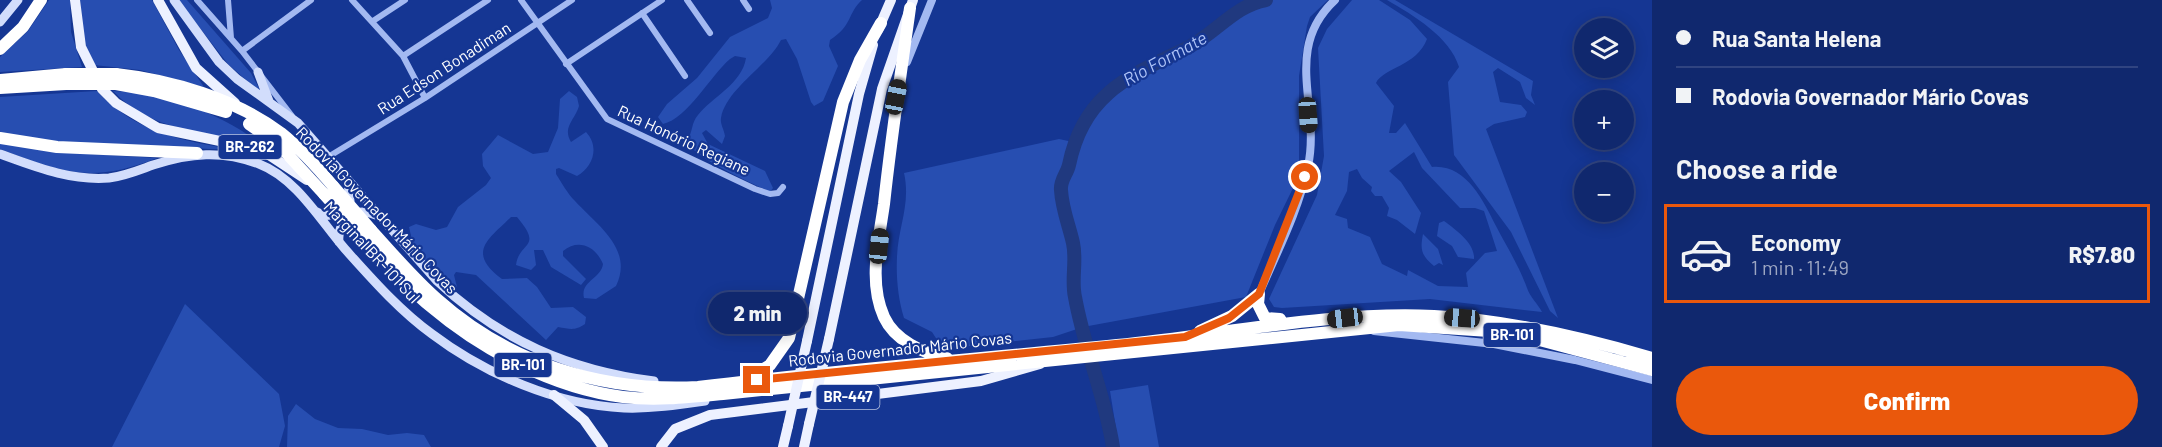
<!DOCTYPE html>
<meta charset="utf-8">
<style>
body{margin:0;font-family:Barlow,sans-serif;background:#1e3476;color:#f1f3f6;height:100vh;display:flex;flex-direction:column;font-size:22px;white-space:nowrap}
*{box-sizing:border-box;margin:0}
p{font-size:20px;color:#9ca6c2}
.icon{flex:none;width:33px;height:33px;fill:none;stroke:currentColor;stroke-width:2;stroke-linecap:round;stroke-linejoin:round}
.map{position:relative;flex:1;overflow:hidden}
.drawer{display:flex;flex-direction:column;background:#10286e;width:510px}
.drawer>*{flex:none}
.banner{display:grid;align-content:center;height:132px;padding:0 24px;background:#10286e}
.fabs{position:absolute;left:1574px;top:18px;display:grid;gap:12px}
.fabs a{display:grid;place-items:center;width:60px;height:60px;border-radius:50%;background:#10286e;box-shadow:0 3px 15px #0003,0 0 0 2px #304481;font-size:30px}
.end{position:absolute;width:27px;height:27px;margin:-14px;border:8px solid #ea580c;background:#fff;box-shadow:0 0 0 3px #fff}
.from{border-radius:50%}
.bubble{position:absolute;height:42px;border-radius:21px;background:#10286e;box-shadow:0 3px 15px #0003,0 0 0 2px #304481;font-size:20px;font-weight:800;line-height:42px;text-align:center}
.car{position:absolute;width:18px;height:36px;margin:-18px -9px;border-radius:8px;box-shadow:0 0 4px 2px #0007;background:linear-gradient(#222 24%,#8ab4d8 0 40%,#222 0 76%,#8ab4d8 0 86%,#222 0)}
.banner b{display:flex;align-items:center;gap:21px;height:57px;font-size:22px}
.banner b+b{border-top:2px solid #304481}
.banner i{width:15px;height:15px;background:#f1f3f6}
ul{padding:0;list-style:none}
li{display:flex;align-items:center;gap:18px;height:99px;margin:0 12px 9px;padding:0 12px;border:3px solid transparent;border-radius:0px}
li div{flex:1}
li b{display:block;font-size:22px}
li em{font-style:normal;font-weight:800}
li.on{border-color:#ea580c}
li>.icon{width:54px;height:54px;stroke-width:1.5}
h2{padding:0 24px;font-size:27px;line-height:72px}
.cta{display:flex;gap:12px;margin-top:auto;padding:12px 24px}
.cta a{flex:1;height:69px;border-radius:36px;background:#ea580c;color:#fff;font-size:24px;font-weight:800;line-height:69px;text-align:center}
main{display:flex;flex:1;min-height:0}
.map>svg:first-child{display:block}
.green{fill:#274eb1;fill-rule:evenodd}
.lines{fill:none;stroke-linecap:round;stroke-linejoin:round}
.river{stroke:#20397f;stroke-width:14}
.minor{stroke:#a3b9f1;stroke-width:6}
.tertiary{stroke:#a3b9f1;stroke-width:8}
.secondary{stroke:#d2ddfc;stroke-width:9}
.primary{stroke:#edf1ff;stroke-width:10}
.motorway{stroke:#fff;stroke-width:12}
.primary-bridge{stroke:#edf1ff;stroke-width:10}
.motorway-bridge{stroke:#fff;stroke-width:12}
.route{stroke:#ea580c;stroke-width:8}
.labels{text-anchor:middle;stroke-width:4.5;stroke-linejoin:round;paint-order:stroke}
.shield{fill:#153693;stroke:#b9c3df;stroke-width:1.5}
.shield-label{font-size:15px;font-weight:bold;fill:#fff}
.street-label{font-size:16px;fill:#fff;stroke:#153693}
.water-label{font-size:18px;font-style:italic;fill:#afc4f8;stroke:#153693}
</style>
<main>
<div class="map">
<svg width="1652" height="447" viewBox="0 0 1652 447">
<rect width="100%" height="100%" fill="#153693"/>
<path class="green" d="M49 0H70L71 32 82 67 0 72V57L28 31Z
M80 0H152L179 50 204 87 140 70 94 65 84 45Z
M178 0H187L251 73 262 94 228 64Z
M770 0H862C847 14 853 25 830 40L829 46 838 66 823 101 814 106 811 102 797 59 786 39 781 40C768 66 726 89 721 118 720 124 724 129 725 136L722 144 706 130 702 133 708 144 765 171 773 188 770 192C752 183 693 158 687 141 693 132 691 123 698 115 712 97 742 84 746 58L735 56 730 59C711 75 687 119 663 124L658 117 667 104 697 78 730 37 768 18 772 8Z
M1266 0H1328L1310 17 1307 26 1299 76V168L1293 188 1275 225 1246 297 1083 327 1053 337 943 349 932 332 904 318C898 299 896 277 897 257 898 227 911 204 904 173L1059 139 1073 142 1082 122 1119 83 1205 39 1239 13Z
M1352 0H1379L1410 20 1427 39C1417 66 1383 68 1376 83L1394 106 1389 133H1396L1405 123 1432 167C1466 164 1483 200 1496 226 1507 247 1519 266 1527 288 1530 297 1538 304 1542 312L1430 299 1282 308 1274 307 1269 299 1317 195 1324 156 1318 48 1327 29ZM1414 152 1422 168 1460 208H1475L1484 211 1497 251 1485 253 1466 273 1468 287 1438 286 1408 270 1407 276 1382 264 1370 237 1348 228 1347 219 1335 215 1347 191 1349 172 1357 169 1362 178 1372 187 1371 191 1375 196H1382L1389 208 1387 216 1397 220 1415 234 1421 213 1401 182 1389 171Z
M1387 0H1395L1533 81 1531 95 1535 105 1526 98 1520 82 1498 68 1493 72 1500 102 1521 105 1527 112 1525 117 1494 124 1486 129 1558 318 1550 311 1511 232 1454 155 1448 82 1459 67C1450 37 1413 15 1387 0Z
M97 91C136 133 183 141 237 150L57 143 0 133V97Z
M113 91C167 93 223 114 265 147 212 132 154 134 113 91Z
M569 91 577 97 579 106C575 120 562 127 571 142L586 132C600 147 593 167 577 176L559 168 556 169V174C562 183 567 193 575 201 597 225 634 249 616 286L596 299 584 298C580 281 601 279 603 264 596 247 579 238 563 251V256L586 279 581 285 551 267 543 250H534L536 265 531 270 516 265C519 241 544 249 517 217H511C490 238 465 252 502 279L527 278 537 287 551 308 573 307 586 317 585 324C575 331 570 329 558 327L546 340 476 275 456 272 454 275 457 287 445 284 414 249 409 227 416 224 436 230 447 227 458 207 486 185 491 178 483 166 482 154 498 135 533 154 548 152 558 128 560 99Z
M0 143 57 152 157 158C92 184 63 173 0 149Z
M1444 221C1456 230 1475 243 1474 259L1458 257 1452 246 1437 236 1439 223Z
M1423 234 1438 249 1443 265 1439 263 1434 266C1421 255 1420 250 1423 234Z
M185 304 279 394 285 426 279 447H112Z
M1148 385 1159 447H1119L1110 391Z
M296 404 315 419 338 428 362 429 388 435 407 433 424 435 431 447H287L288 416Z"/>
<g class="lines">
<path class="river" d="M1113 447C1105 396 1084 348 1075 297 1071 280 1077 261 1073 243 1069 225 1062 209 1061 190 1060 180 1067 174 1069 165 1083 95 1127 77 1185 49 1213 36 1235 5 1266 0"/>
<path class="minor" d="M197 0 242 51 292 116
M228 0 231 38
M352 0 403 56 425 98
M521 0 607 119 755 189 770 194 778 193 783 187
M687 0 710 33
M743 0 749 9
M642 13 685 76
M373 21 405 0
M242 51 311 0
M403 56 488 0
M566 64 662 0
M328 157 425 98 572 0"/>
<path class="tertiary" d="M907 62 932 0
M1259 294C1277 252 1299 210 1308 166 1321 107 1282 49 1335 0
M1374 331 1494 344 1575 360 1652 380"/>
<path class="secondary" d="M174 0 219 62 237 79 298 123 437 281C500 340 569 370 654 381
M0 22 18 0
M258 72 269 101
M0 154C36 167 70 181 109 178 125 176 139 170 153 165 190 153 222 150 259 164 296 178 320 220 345 249 372 279 399 310 432 334 485 374 557 405 624 408 651 409 678 405 705 401
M315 211C329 220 342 214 350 201L348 182
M339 242C337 220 355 206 376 215"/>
<path class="primary" d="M75 0 81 47 102 89 116 103 158 128 234 144 266 153 307 180
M158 0 196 68 235 103
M878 30 891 0
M829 339 882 89 913 0
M807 341 859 94 873 45
M554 395 584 420 603 447
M661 447 675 429 710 415 981 381 1040 364
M783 447 788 426
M804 447 809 424"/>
<path class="motorway" d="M910 8C901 73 891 138 884 204 879 240 868 282 884 317 895 341 923 353 947 358
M0 49 23 27 41 0
M116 74C171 80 236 99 281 133 301 149 317 167 333 186
M0 80 66 74
M116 84 154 91 226 112
M0 88 66 84
M249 124 279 145 324 194
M0 138 57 147 197 153
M371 230C392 253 413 278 437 299 510 364 602 392 698 387 837 370 977 359 1117 345 1222 335 1328 311 1434 316 1508 320 1581 337 1652 358
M363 238C385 261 406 286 430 306 483 351 554 388 623 397 656 401 691 397 723 394L1399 325 1489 331 1532 338 1652 370
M1259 294 1258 304 1265 318 1280 319
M1200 331 1232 316 1259 294
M749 378 770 365 789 338 843 102 860 60 881 23"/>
<path class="primary-bridge" d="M809 424 829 339
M788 426 807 341"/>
<path class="motorway-bridge" d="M66 74H116
M66 84H116
M333 186 371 230
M324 194 363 238"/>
</g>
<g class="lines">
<path class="route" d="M757 380 1185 337 1229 318 1259 294 1305 177"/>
</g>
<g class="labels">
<g class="shield">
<rect x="218.5" y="135" width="63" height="24" rx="4.5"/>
<rect x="1483.5" y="323" width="57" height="24" rx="4.5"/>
<rect x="494.5" y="353" width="57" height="24" rx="4.5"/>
<rect x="816.5" y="385" width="63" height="24" rx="4.5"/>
</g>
<g class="shield-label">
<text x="250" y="152">BR-262</text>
<text x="1512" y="340">BR-101</text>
<text x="523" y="370">BR-101</text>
<text x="848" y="402">BR-447</text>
</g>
<g class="street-label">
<text transform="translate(444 68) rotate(-33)" y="6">Rua Edson Bonadiman</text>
<text transform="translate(684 140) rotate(25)" y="6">Rua Honório Regiane</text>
<text transform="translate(377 210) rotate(46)" y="6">Rodovia Governador Mário Covas</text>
<text transform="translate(372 252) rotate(47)" y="6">Marginal BR-101 Sul</text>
<text transform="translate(900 349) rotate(-6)" y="6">Rodovia Governador Mário Covas</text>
</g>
<g class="water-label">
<text transform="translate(1165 59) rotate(-29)" y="6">Rio Formate</text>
</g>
</g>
</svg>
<div class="fabs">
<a><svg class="icon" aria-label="layers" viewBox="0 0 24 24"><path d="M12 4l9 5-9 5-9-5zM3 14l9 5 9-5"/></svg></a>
<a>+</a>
<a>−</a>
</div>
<i class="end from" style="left:1305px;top:177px"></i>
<i class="end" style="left:757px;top:380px"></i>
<div class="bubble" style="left:708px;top:292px;width:99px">2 min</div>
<i class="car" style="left:896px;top:97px;rotate:11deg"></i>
<i class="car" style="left:1308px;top:115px;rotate:176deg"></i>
<i class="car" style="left:879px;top:246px;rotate:6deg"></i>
<i class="car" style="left:1345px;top:318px;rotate:263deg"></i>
<i class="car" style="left:1462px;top:318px;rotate:274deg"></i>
</div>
<section class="drawer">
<div class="banner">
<b><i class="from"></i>Rua Santa Helena</b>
<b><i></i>Rodovia Governador Mário Covas</b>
</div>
<h2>Choose a ride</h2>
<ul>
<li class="on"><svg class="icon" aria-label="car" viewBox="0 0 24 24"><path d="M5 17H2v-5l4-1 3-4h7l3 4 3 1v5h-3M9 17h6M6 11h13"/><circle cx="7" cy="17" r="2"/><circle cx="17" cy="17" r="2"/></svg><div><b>Economy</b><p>1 min · 11:49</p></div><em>R$7.80</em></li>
</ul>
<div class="cta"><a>Confirm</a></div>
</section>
</main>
